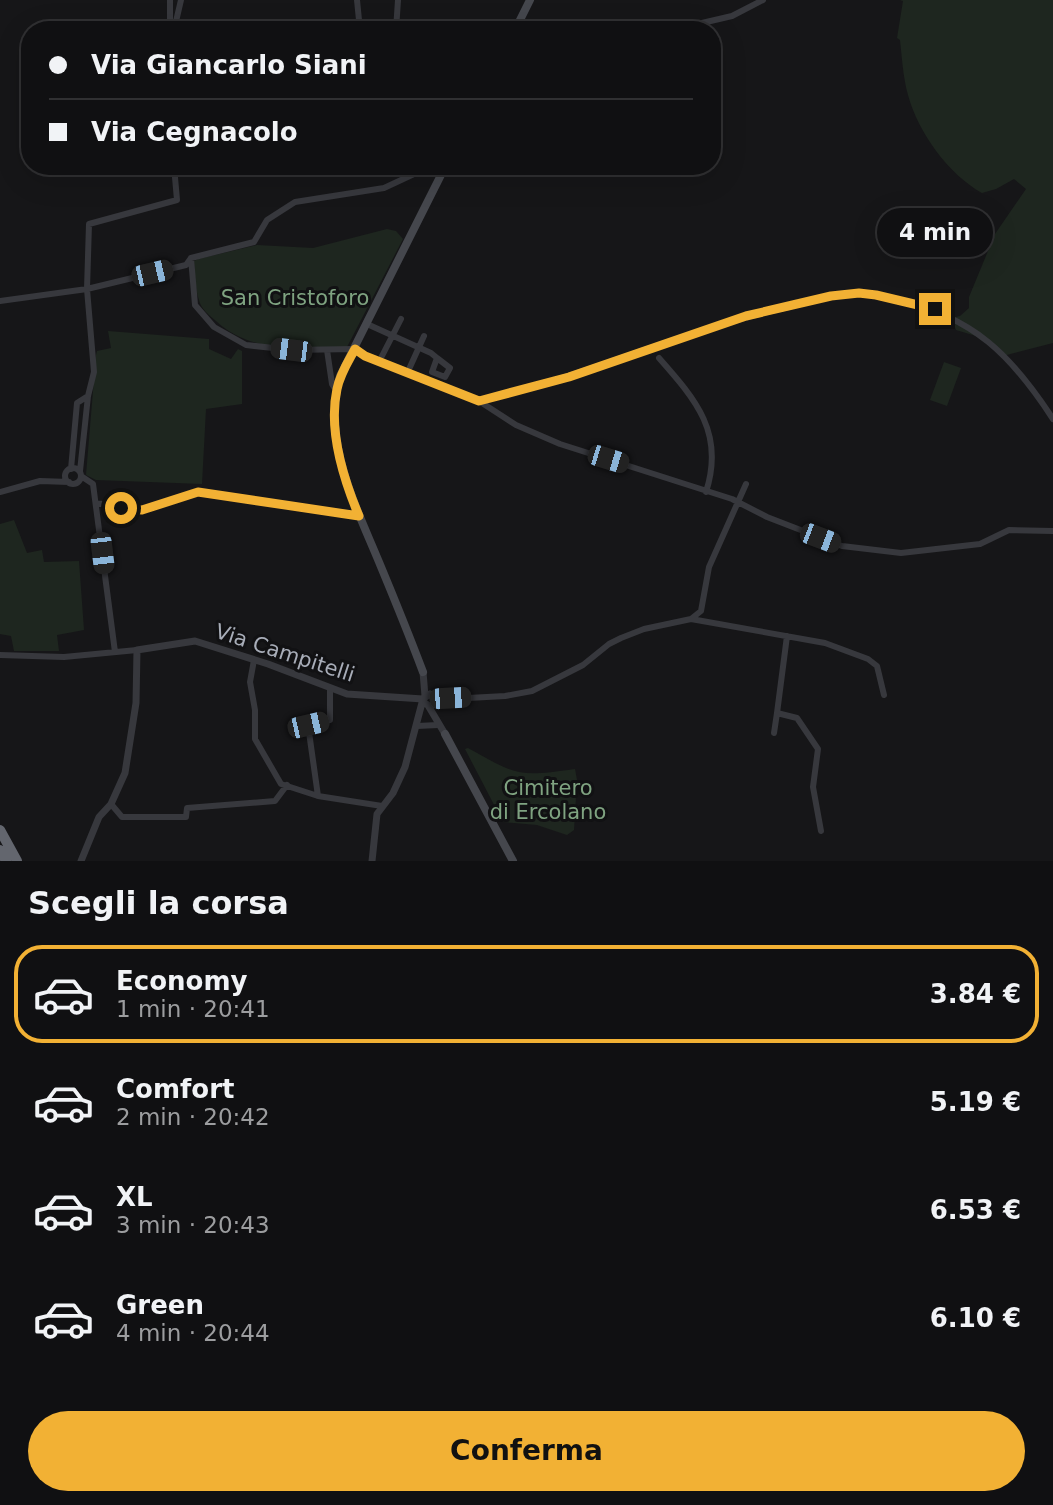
<!DOCTYPE html>
<html lang="it">
<meta charset="utf-8">
<style>
body{margin:0;font-family:"DejaVu Sans",sans-serif;background:#19191b;color:#f1f3f6;height:100vh;display:flex;flex-direction:column;font-size:26px;white-space:nowrap}
*{box-sizing:border-box;margin:0}
p{font-size:23px;color:#9c9d9f}
.icon{flex:none;width:38px;height:38px;fill:none;stroke:currentColor;stroke-width:2;stroke-linecap:round;stroke-linejoin:round}
.map{position:relative;height:861px;overflow:hidden}
.panel{display:flex;flex-direction:column;background:#101012;flex:1}
.panel>*{flex:none}
.banner{position:absolute;left:21px;top:21px;width:700px;height:154px;border-radius:28px;box-shadow:0 7px 28px #0002,0 0 0 2px #303032;display:grid;align-content:center;height:154px;padding:0 28px;background:#101012}
.end{position:absolute;width:32px;height:32px;margin:-16px;border:9px solid #f2b134;background:#111;box-shadow:0 0 0 4px #111}
.from{border-radius:50%}
.bubble{position:absolute;height:49px;border-radius:24px;background:#101012;box-shadow:0 7px 28px #0002,0 0 0 2px #303032;font-size:23px;font-weight:700;line-height:49px;text-align:center}
.car{position:absolute;width:21px;height:42px;margin:-21px -10px;border-radius:9px;box-shadow:0 0 5px 2px #0007;background:linear-gradient(#222 24%,#8ab4d8 0 40%,#222 0 76%,#8ab4d8 0 86%,#222 0)}
.banner b{display:flex;align-items:center;gap:24px;height:66px;font-size:26px}
.banner b+b{border-top:2px solid #303032}
.banner i{width:18px;height:18px;background:#f1f3f6}
ul{padding:0;list-style:none}
li{display:flex;align-items:center;gap:21px;height:98px;margin:0 14px 10px;padding:0 14px;border:4px solid transparent;border-radius:28px}
li div{flex:1}
li b{display:block;font-size:26px}
li em{font-style:normal;font-weight:700}
li.active{border-color:#f2b134}
li>.icon{width:63px;height:63px;stroke-width:1.5}
h2{padding:0 28px;font-size:32px;line-height:84px}
.button{display:flex;gap:14px;margin-top:auto;padding:14px 28px}
.button a{flex:1;height:80px;border-radius:42px;background:#f2b134;color:#111;font-size:28px;font-weight:700;line-height:80px;text-align:center}
.map>svg:first-child{display:block}
.green{fill:#1e261f}
.lines{fill:none;stroke-linecap:round;stroke-linejoin:round}
.minor{stroke:#37383d;stroke-width:6}
.tertiary{stroke:#37383d;stroke-width:7}
.secondary{stroke:#45474d;stroke-width:8}
.motorway{stroke:#63666e;stroke-width:10}
.route{stroke:#f2b134;stroke-width:9}
.labels{text-anchor:middle;stroke-width:6;stroke-linejoin:round;paint-order:stroke}
.park-label{font-size:21px;fill:#7fa381;stroke:#111113}
.street-label{font-size:21px;fill:#a8adb8;stroke:#111113}
</style>
<div class="map">
<svg width="1053" height="861" viewBox="0 0 1053 861">
<rect width="100%" height="100%" fill="#161618"/>
<path class="green" d="M900 0H1053V343L1003 356 976 336 956 330 951 318 960 316 969 308V297L995 234 1026 189 1014 179 996 189 982 193C948 174 918 132 908 95 903 77 902 58 900 40L897 38 903 1Z
M387 229 396 231 403 239 347 347C302 348 251 354 216 321 209 315 201 309 199 300 195 288 195 274 194 261L198 259 257 245 313 248Z
M108 331 209 339V349L231 359 238 349 242 351V404L206 409 202 484 96 480 86 475 96 355 97 351 111 348Z
M944 362 961 368 947 406 930 400Z
M14 520 27 553 42 550 44 562 79 561 84 630 57 635 59 651H14L11 636 0 634V524Z
M468 748C518 776 518 777 575 769L577 780 574 830 567 835 537 825 503 822 465 749Z"/>
<g class="lines">
<path class="minor" d="M170 0V30
M357 0 360 30
M174 30 181 0
M396 30 398 0
M672 30 732 16 763 0
M174 166 177 200 89 224 87 289 186 265 191 258 254 242 267 220 295 202 384 188 414 174 440 166
M191 258 195 305 214 327 246 345 291 350 355 349 365 356 479 401 516 425 560 444 732 499 767 517 842 546 901 553 980 544 1009 530 1053 531
M0 301 87 289 94 372 88 396 80 471
M367 324 431 353 437 358 432 372 445 377 450 368 437 358
M327 350 332 384 336 390
M382 356 401 319
M659 358C696 400 725 433 706 492
M410 367 424 336
M479 401C584 377 683 330 789 307 812 301 837 292 862 294 874 294 886 298 898 301 973 316 1012 356 1053 419
M65 476a8 8 0 1 1 16 0a8 8 0 1 1-16 0Z
M71 469 77 403 88 396
M81 476 93 484 115 652
M0 492 40 481 69 482
M96 503 142 510 198 492 359 516
M691 619 701 611 709 567 746 484
M787 636 777 713 797 718 818 749 813 787 821 831
M0 655 64 657 137 650
M254 660 250 682 255 710V739L281 784 318 796 382 806
M434 696 450 699 505 696 532 691 583 665 609 644 621 638 644 629 691 619 825 643 868 659 877 666 884 695
M417 726 438 725
M774 733 777 713
M318 796 308 725 330 720V688
M111 804 122 817H186L187 808 275 801 287 785"/>
<path class="tertiary" d="M423 672 425 696
M423 699 430 694 436 700 431 707 423 702
M429 707 445 734
M81 861 99 817 111 804 125 773 136 703 137 650 195 641 268 664 347 694 423 699
M372 861 377 814 393 793 405 767 423 699"/>
<path class="secondary" d="M515 30 530 0
M423 672C409 635 394 598 379 562 355 504 322 441 340 376L445 167
M445 734 513 861"/>
<path class="motorway" d="M0 830 17 861
M0 850 6 861"/>
</g>
<g class="lines">
<path class="route" d="M121 508 142 510 198 492 359 516C343 478 328 430 337 389 340 374 348 362 355 349L365 356 479 401 569 377 746 316 831 296 859 293 876 295 935 309"/>
</g>
<g class="labels">
<g class="park-label">
<text x="295" y="305">San Cristoforo</text>
<text x="548" y="795">Cimitero<tspan x="548" dy="24">di Ercolano</tspan></text>
</g>
<g class="street-label">
<text transform="translate(285 653) rotate(18)" y="7">Via Campitelli</text>
</g>
</g>
</svg>
<i class="end from" style="left:121px;top:508px"></i>
<i class="end" style="left:935px;top:309px"></i>
<div class="bubble" style="left:877px;top:208px;width:116px">4 min</div>
<i class="car" style="left:152px;top:273px;rotate:77deg"></i>
<i class="car" style="left:291px;top:350px;rotate:277deg"></i>
<i class="car" style="left:608px;top:459px;rotate:107deg"></i>
<i class="car" style="left:820px;top:538px;rotate:111deg"></i>
<i class="car" style="left:102px;top:553px;rotate:173deg"></i>
<i class="car" style="left:450px;top:698px;rotate:87deg"></i>
<i class="car" style="left:308px;top:725px;rotate:77deg"></i>
<div class="banner">
<b><i class="from"></i>Via Giancarlo Siani</b>
<b><i></i>Via Cegnacolo</b>
</div>
</div>
<section class="panel">
<h2>Scegli la corsa</h2>
<ul>
<li class="active"><svg class="icon" aria-label="car" viewBox="0 0 24 24"><path d="M5 17H2v-5l4-1 3-4h7l3 4 3 1v5h-3M9 17h6M6 11h13"/><circle cx="7" cy="17" r="2"/><circle cx="17" cy="17" r="2"/></svg><div><b>Economy</b><p>1 min · 20:41</p></div><em>3.84 €</em></li>
<li><svg class="icon" aria-label="car" viewBox="0 0 24 24"><path d="M5 17H2v-5l4-1 3-4h7l3 4 3 1v5h-3M9 17h6M6 11h13"/><circle cx="7" cy="17" r="2"/><circle cx="17" cy="17" r="2"/></svg><div><b>Comfort</b><p>2 min · 20:42</p></div><em>5.19 €</em></li>
<li><svg class="icon" aria-label="car" viewBox="0 0 24 24"><path d="M5 17H2v-5l4-1 3-4h7l3 4 3 1v5h-3M9 17h6M6 11h13"/><circle cx="7" cy="17" r="2"/><circle cx="17" cy="17" r="2"/></svg><div><b>XL</b><p>3 min · 20:43</p></div><em>6.53 €</em></li>
<li><svg class="icon" aria-label="car" viewBox="0 0 24 24"><path d="M5 17H2v-5l4-1 3-4h7l3 4 3 1v5h-3M9 17h6M6 11h13"/><circle cx="7" cy="17" r="2"/><circle cx="17" cy="17" r="2"/></svg><div><b>Green</b><p>4 min · 20:44</p></div><em>6.10 €</em></li>
</ul>
<div class="button"><a>Conferma</a></div>
</section>
